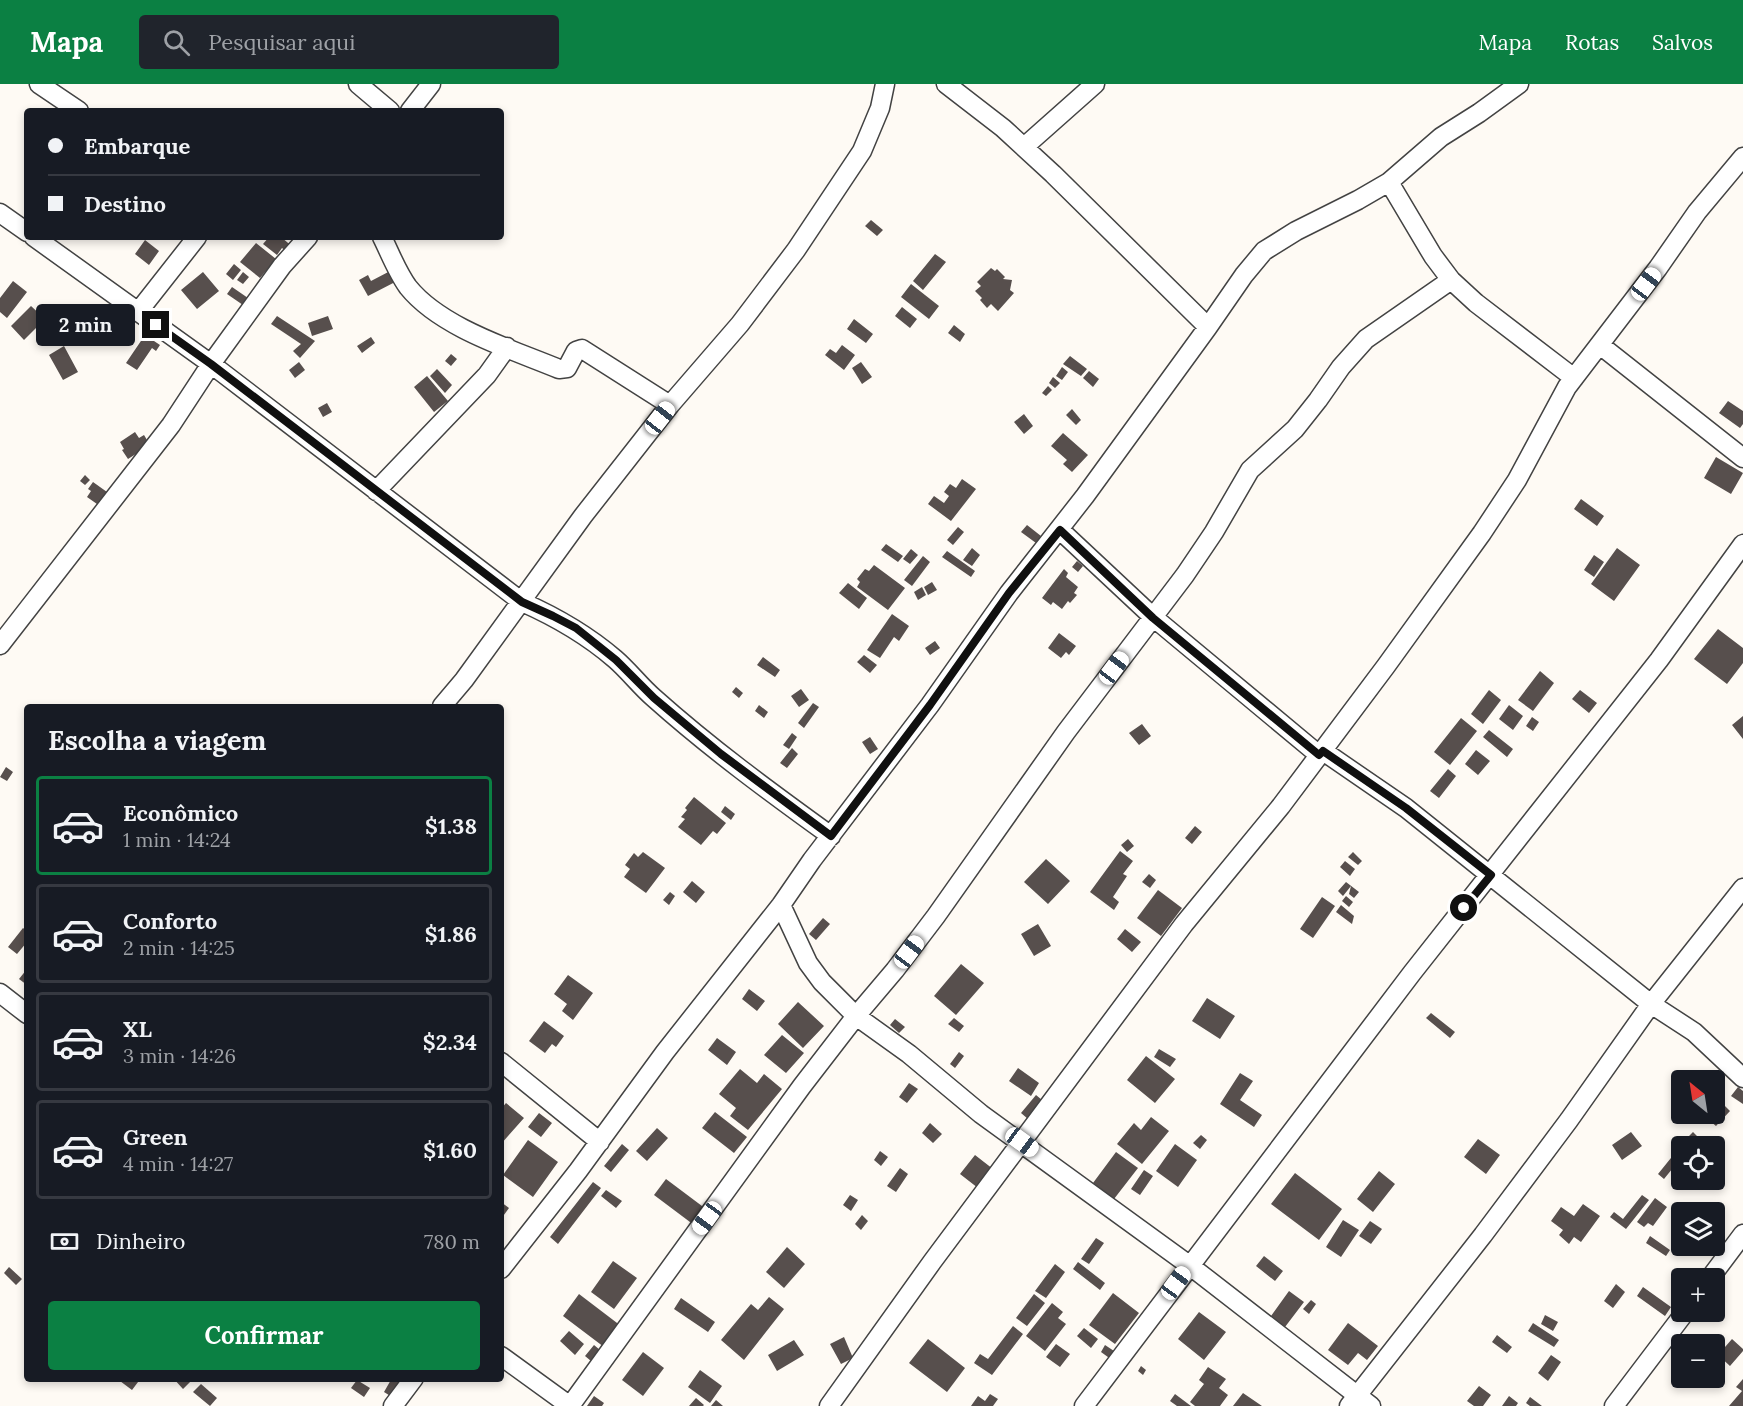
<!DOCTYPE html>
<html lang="pt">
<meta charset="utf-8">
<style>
body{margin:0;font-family:Lora,serif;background:#20242c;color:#f1f3f6;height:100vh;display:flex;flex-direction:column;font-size:22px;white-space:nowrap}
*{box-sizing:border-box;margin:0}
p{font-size:20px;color:#9ea1a6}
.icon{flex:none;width:33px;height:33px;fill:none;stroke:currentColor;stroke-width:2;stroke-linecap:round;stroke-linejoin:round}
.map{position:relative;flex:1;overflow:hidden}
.sheet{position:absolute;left:24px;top:620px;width:480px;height:678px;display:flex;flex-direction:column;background:#171b24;border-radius:6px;box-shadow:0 3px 9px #0003}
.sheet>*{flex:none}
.guide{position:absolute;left:24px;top:24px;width:480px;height:132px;border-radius:6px;box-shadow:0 3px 9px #0003;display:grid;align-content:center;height:132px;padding:0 24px;background:#171b24}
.needle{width:39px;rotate:330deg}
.fabs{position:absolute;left:1671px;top:986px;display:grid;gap:12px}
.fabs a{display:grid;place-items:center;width:54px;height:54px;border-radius:6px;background:#171b24;box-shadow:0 3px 9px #0003;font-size:30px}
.end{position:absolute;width:27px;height:27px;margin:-14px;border:8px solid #101010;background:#fff;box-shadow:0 0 0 3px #fff}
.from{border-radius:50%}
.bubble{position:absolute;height:42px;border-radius:6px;background:#171b24;box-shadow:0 3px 9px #0003;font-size:20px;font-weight:700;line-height:42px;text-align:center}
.car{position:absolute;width:18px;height:36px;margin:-18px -9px;border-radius:8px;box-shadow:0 0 4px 2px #0007;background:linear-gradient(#fff 24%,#345 0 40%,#fff 0 76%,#345 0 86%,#fff 0)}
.guide b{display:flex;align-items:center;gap:21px;height:57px;font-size:22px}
.guide b+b{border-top:2px solid #363941}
.guide i{width:15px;height:15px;background:#f1f3f6}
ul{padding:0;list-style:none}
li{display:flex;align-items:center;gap:18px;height:99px;margin:0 12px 9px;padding:0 12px;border:3px solid #363941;border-radius:6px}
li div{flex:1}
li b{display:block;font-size:22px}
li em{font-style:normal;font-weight:700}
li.current{border-color:#0b8043}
li>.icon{width:54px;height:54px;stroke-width:1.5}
h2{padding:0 24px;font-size:27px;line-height:72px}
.pay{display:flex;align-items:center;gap:15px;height:66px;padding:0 24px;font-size:22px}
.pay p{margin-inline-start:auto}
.action{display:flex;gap:12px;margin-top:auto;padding:12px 24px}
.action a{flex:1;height:69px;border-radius:6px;background:#0b8043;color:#fff;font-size:24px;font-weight:700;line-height:69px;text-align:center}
header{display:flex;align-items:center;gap:36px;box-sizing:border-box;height:84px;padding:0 30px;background:#0b8043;color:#fff}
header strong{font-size:28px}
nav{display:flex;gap:33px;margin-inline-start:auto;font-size:21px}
.search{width:420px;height:54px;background:#20242c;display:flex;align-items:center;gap:15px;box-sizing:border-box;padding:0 21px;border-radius:6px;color:#9ea1a6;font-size:22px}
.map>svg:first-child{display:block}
.building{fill:#574f4d}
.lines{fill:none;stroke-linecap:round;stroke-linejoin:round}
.minor-casing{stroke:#434343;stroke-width:21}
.minor{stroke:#fff;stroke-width:18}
.route{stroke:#101010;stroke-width:8}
</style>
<header>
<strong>Mapa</strong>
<div class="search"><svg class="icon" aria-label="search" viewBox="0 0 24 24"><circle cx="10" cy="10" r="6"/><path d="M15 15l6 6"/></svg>Pesquisar aqui</div>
<nav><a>Mapa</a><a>Rotas</a><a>Salvos</a></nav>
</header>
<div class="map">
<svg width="1743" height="1322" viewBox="0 0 1743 1322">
<rect width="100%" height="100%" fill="#fefaf4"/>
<path class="building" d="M871 136 883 146 877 152 865 142Z
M269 153H281L294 164 289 170 282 164 277 171 263 160Z
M145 156 159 167 149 181 135 170Z
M256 159 276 175 260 194 240 178Z
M935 170 946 178 923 206 913 197Z
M234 180 241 186 233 196 226 190Z
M991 184 995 187 997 185 1005 193 1003 195 1012 196 1010 206 1014 209 998 227 991 220 987 224 980 216 982 214 975 207 981 202 977 198Z
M394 185 399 196 368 212 359 196 368 191 371 197Z
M203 188 219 207 197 225 181 206Z
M243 188 249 193 243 200 237 196Z
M13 197 27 208 7 234 0 228V214Z
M911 200 939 222 929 235 901 213Z
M232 203 248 214 243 221 227 210Z
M31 222 45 235 24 256 11 242Z
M902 223 917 235 910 244 895 232Z
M277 232 315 257 300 274 293 267 301 260 271 240Z
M328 232 333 245 312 252 308 239Z
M854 235 873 250 866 259 847 245Z
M954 241 965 250 960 258 948 249Z
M145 251 160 261 156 267 152 264 137 286 126 279Z
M371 253 375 259 362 269 357 262Z
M842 261 855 271 844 286 825 271 830 265 836 269Z
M64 262 78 288 63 296 49 271Z
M451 270 457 275 451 282 445 277Z
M1070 272 1087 285 1081 292 1063 280Z
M299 278 305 286 295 294 289 286Z
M861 278 872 293 862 300 852 284Z
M1062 283 1068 288 1062 296 1056 292Z
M437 285 452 301 445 309 430 292Z
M1089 287 1099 295 1093 303 1083 294Z
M427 292 448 317 434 328 414 303Z
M1053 293 1060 299 1055 304 1049 299Z
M1048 302 1052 306 1046 312 1042 309Z
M1728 317 1743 327V340L1740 344 1719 329Z
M327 319 332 328 323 333 318 324Z
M1072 325 1081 336 1076 341 1066 331Z
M1024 330 1033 342 1024 350 1014 338Z
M135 348 139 354 144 351 150 361 128 375 122 366 124 365 120 358Z
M1063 349 1088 371 1072 388 1063 380 1067 376 1051 362Z
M1716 373 1743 389 1731 410 1704 394Z
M85 391 90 396 85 401 80 397Z
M962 395 976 405 951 437 928 420 934 412 944 419 949 412 944 408 950 400 956 404Z
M93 398 107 408 97 420 87 413 91 407 88 405Z
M1581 415 1604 432 1597 442 1574 425Z
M1027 441 1041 452 1036 459 1021 448Z
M958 443 964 448 953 461 947 456Z
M886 460 903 472 898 478 881 466Z
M972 464 980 471 972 482 963 476Z
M1617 464 1640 481 1614 517 1591 500Z
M911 465 918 471 910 480 903 475Z
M947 467 975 487 971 493 942 473Z
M1594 471 1604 478 1594 493 1584 486Z
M923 472 930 478 912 502 904 496Z
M1077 477 1083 482 1078 488 1072 483Z
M874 481 905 504 888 526 857 503 860 498 857 495 865 485 869 487Z
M1064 485 1068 489 1066 493 1078 503 1074 509 1077 511 1070 519 1068 517 1062 525 1053 518 1051 521 1042 514Z
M932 498 937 506 928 511 924 503Z
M848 499 867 514 859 525 839 509Z
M922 503 926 511 918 516 914 508Z
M892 530 909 542 899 557 894 553 880 574 867 566Z
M1718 545 1743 564V579L1727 600 1694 575Z
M1059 549 1076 562 1069 571 1066 568 1061 574 1048 564Z
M935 557 940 564 930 571 925 564Z
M864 571 877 581 870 589 857 578Z
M763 573 780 586 775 593 757 581Z
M1540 587 1554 599 1533 627 1518 616Z
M736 603 743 609 739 614 732 608Z
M801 605 809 616 799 623 791 612Z
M1489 606 1501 616 1483 640 1471 630Z
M1580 606 1597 619 1589 629 1572 615Z
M813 619 819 623 804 644 798 639Z
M759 621 768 628 764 634 755 627Z
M1509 621 1523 632 1513 646 1499 635Z
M1743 632V655L1732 641Z
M1532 633 1539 638 1533 647 1526 642Z
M1461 634 1477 647 1450 681 1434 668Z
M1142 640 1151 652 1139 661 1129 649Z
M1489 646 1513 665 1507 673 1483 653Z
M792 649 797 653 789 665 783 661Z
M870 653 878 665 870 670 862 658Z
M792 664 798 670 787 684 780 679Z
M1476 666 1490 677 1478 691 1465 680Z
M6 683 13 688 7 697 0 693Z
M1448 685 1456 692 1439 714 1430 707Z
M694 713 726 739 717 750 713 747 701 761 678 743 685 735 681 733 687 726 685 724Z
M725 722 735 730 731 736 721 728Z
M1195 742 1202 748 1192 760 1185 754Z
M1128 755 1134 762 1127 768 1121 761Z
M1120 767 1133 777 1123 790 1127 792 1113 813 1119 818 1114 826 1090 808Z
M643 768 665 784 646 809 624 793 630 785 625 781 634 769 638 773Z
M1353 768 1362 777 1358 781 1348 773Z
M1046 775 1070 797 1048 820 1024 798Z
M1345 777 1355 785 1350 792 1340 783Z
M1149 790 1156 796 1150 804 1142 798Z
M692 797 705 808 696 819 683 808Z
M1346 798 1359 808 1354 814 1349 810 1351 802 1343 812 1338 807Z
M1158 806 1182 824 1161 852 1137 834Z
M670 808 675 812 669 821 663 816Z
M1346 812 1353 818 1349 823 1342 817Z
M1322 813 1335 822 1313 854 1300 845Z
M1341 821 1354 832 1352 840 1336 828Z
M823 834 830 840 816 856 809 850Z
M1038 840 1051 862 1034 872 1021 850Z
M23 844 27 847V858L17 870 8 863Z
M1125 845 1141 858 1132 868 1117 855Z
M961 880 984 899 956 931 934 912Z
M27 885V901L19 895Z
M568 891 593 909 573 936 562 927 567 920 554 910Z
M749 905 765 917 757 927 742 915Z
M1207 914 1235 932 1220 955 1192 937Z
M798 918 824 942 803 964 778 940Z
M1431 929 1455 948 1450 954 1426 934Z
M954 934 964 942 959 948 948 940Z
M895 935 905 943 899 949 890 941Z
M544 937 564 952 556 963 552 960 545 969 529 957Z
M782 951 804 969 786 989 764 971Z
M717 954 736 968 727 981 708 966Z
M1159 965 1176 975 1170 983 1154 973Z
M959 968 964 972 955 984 950 980Z
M1146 972 1175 995 1155 1019 1127 996Z
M1018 984 1039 999 1031 1012 1009 997Z
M740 985 757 999 764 990 782 1005 748 1046 730 1032 736 1024 719 1010Z
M1240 989 1253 997 1240 1016 1262 1031 1254 1043 1220 1020Z
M909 999 918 1005 907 1019 899 1013Z
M1738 1003 1743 1007V1020L1731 1012Z
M1036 1011 1042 1016 1028 1035 1021 1029Z
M506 1019 524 1034 501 1060V1025Z
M1724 1021 1730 1027 1716 1042 1710 1037Z
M715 1028 747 1053 734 1069 702 1044Z
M539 1029 552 1039 541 1053 528 1043Z
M1151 1033 1169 1047 1142 1080 1117 1060 1134 1039 1141 1046Z
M930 1039 942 1050 933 1059 922 1049Z
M657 1044 668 1054 647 1077 636 1067Z
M1631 1048 1642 1062 1622 1076 1612 1061Z
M1693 1048 1699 1054 1693 1061 1686 1055Z
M1201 1051 1207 1056 1200 1065 1193 1059Z
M1478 1055 1500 1071 1486 1090 1464 1073Z
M528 1056 558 1078 533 1113 503 1091Z
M622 1060 629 1066 611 1088 604 1082Z
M1175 1060 1197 1076 1178 1103 1156 1087Z
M880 1067 888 1073 881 1082 874 1076Z
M1116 1068 1138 1084 1114 1115 1093 1099Z
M1675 1069 1681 1074 1664 1095 1658 1090Z
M975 1071 993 1085 978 1104 960 1090Z
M900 1084 908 1090 896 1108 887 1102Z
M1144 1086 1153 1092 1140 1111 1131 1105Z
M1379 1087 1395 1100 1373 1128 1357 1115Z
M1295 1089 1342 1125 1319 1156 1271 1120Z
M666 1095 706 1125 694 1141 654 1111Z
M593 1098 601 1104 558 1160 550 1153Z
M606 1106 622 1117 616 1124 601 1112Z
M850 1111 858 1116 851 1127 843 1121Z
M1642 1111 1649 1116 1626 1145 1610 1133 1614 1128 1623 1135Z
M1655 1114 1667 1123 1653 1142 1648 1139 1644 1143 1637 1138Z
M501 1118 509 1124 501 1135Z
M1583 1120 1600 1132 1581 1158 1574 1153 1569 1160 1559 1151 1563 1146 1551 1137 1561 1123 1574 1132Z
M862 1131 868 1137 861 1146 855 1140Z
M1343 1136 1359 1146 1341 1173 1326 1163Z
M1370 1137 1382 1145 1371 1160 1359 1152Z
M1650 1152 1670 1166 1666 1172 1646 1159Z
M1096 1154 1104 1159 1089 1180 1081 1175Z
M787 1163 805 1180 784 1204 766 1188Z
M1264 1172 1283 1187 1275 1197 1256 1182Z
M613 1177 637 1194 614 1225 591 1208Z
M1078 1178 1105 1199 1100 1206 1073 1185Z
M1055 1180 1065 1188 1046 1214 1035 1207Z
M9 1183 22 1195 16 1201 4 1189Z
M1616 1200 1625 1208 1613 1224 1604 1217Z
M1643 1203 1671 1223 1665 1232 1637 1212Z
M1289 1207 1304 1218 1285 1243 1271 1232Z
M1113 1209 1139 1229 1115 1260 1089 1241Z
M579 1210 621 1242 604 1263 563 1232Z
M1034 1210 1045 1219 1027 1242 1016 1234Z
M769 1213 784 1225 744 1276 721 1256 751 1220 758 1226Z
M681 1214 715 1238 708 1248 674 1225Z
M1311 1216 1316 1220 1309 1230 1303 1225Z
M1052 1219 1063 1228 1058 1234 1066 1240 1045 1267 1026 1252Z
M1199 1228 1226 1248 1204 1276 1178 1255Z
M1545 1231 1558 1238 1553 1247 1541 1240Z
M1348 1239 1378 1262 1367 1276 1358 1269 1348 1281 1328 1266Z
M1533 1239 1559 1256 1554 1263 1528 1247Z
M1013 1242 1023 1250 992 1291 974 1279 980 1270 988 1275Z
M1084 1244 1098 1255 1091 1264 1077 1252Z
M569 1247 584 1260 575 1271 560 1257Z
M1497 1251 1512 1263 1507 1269 1492 1258Z
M844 1253 853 1274 841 1280 830 1260Z
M928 1255 965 1284 947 1308 909 1279Z
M1732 1255 1743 1265V1267L1730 1282 1718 1271Z
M794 1256 804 1271 777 1287 768 1271Z
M1056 1260 1070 1270 1060 1283 1046 1273Z
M594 1261 600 1266 591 1277 585 1272Z
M1105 1261 1117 1269 1112 1276 1101 1268Z
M643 1268 664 1284 643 1312 622 1296Z
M1551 1271 1561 1278 1548 1297 1538 1289Z
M1141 1282 1146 1286 1143 1291 1138 1287Z
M1208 1283 1226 1295 1219 1304 1228 1311 1220 1322H1195L1190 1318 1204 1300 1199 1296Z
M700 1286 722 1302 710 1319 688 1303Z
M116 1294H141L132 1306Z
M173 1294H194L183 1305Z
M392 1294H403L392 1313 384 1308Z
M1743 1295V1322H1729L1742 1307 1736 1303Z
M357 1296 370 1304 364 1313 351 1304Z
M201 1300 217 1314 210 1322 193 1308Z
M1479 1302 1491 1311 1483 1322H1474L1467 1317Z
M1243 1309 1262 1322H1233Z
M990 1310 998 1315 993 1322H971L978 1312 985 1317Z
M1175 1310 1191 1322H1177L1170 1317Z
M594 1312 604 1319 602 1322H587Z
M1509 1312 1518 1319 1516 1322H1502Z
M1530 1313 1542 1322H1530L1526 1319Z
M696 1314 704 1321 703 1322H689Z
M716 1316 723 1322H711Z"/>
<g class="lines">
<g class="minor-casing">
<path id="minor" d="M39 0 79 27
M358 0 390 27
M946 0 1003 44 1053 90 1208 243
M410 27 431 0
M1024 63 1095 0
M1389 98 1433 172 1451 196 1476 219 1574 294
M0 129 27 148
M34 153 211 280 522 518C556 533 586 550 615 575 629 587 640 602 654 614 710 664 770 708 831 752
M382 153C390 169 397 188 408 203 441 244 511 265 559 285L567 284 576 267 582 265 670 321
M138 228 197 153
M1600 261 1743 374
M376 407 487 291 507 263
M1060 446 1153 533 1319 671
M0 561 171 341 211 280 282 182 308 153
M442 622 464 596 583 432 670 321 740 240 796 166 862 67 880 24 885 0
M1323 667 1406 724 1651 920 1694 948 1743 994
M0 909 27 930
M501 978 600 1058
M501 1185 578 1087 665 968 781 821 812 776 930 621 1009 509 1085 412 1208 243 1244 191 1264 167 1296 147 1358 116 1389 98 1441 53 1479 29 1519 0
M1710 1194 1743 1150
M501 1272 570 1322
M393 1322 414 1294
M570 1322 802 1002 856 932 822 898 808 879 781 821
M829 1322 932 1178 1184 840 1281 722 1386 582 1482 449 1517 396 1567 303 1658 184 1697 128 1743 73
M1084 1322 1412 889 1659 576 1743 460
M1349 1322 1483 1151 1569 1036 1651 920 1743 804
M1371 1322 1189 1181 981 1030 909 970 856 932 895 886 936 832 1066 648 1185 491 1214 448 1250 386 1295 345 1318 316 1341 283 1366 255 1451 196
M1614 1322 1686 1227"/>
</g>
<use href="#minor" class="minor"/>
</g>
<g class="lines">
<path class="route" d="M156 241 211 280 522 518 553 532 576 544 616 576 654 614 721 670 831 752 930 621 1009 509 1060 446 1153 534 1319 671 1323 667 1406 724 1491 791 1464 824"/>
</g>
</svg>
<div class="fabs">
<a><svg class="needle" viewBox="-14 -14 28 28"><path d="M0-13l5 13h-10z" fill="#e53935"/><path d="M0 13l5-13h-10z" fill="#9ea1a6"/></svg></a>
<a><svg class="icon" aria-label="locate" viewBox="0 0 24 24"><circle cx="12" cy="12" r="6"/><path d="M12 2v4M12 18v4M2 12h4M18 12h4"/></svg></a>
<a><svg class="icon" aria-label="layers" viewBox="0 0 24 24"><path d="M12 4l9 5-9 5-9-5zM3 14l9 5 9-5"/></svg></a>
<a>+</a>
<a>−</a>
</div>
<i class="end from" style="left:1464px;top:824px"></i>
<i class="end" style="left:156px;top:241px"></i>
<div class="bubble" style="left:36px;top:220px;width:99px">2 min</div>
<i class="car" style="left:1646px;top:200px;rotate:37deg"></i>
<i class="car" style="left:660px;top:334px;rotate:38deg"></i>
<i class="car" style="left:1114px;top:584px;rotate:37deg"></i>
<i class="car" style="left:909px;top:868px;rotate:37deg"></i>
<i class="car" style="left:1022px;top:1058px;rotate:126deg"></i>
<i class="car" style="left:707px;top:1134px;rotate:216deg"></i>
<i class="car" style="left:1176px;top:1199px;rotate:36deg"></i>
<div class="guide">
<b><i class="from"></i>Embarque</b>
<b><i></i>Destino</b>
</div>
<section class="sheet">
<h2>Escolha a viagem</h2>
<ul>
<li class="current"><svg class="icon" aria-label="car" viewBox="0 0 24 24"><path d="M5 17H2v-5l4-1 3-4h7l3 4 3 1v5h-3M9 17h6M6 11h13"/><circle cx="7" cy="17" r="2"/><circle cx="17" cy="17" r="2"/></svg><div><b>Econômico</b><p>1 min · 14:24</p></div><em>$1.38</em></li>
<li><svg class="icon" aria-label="car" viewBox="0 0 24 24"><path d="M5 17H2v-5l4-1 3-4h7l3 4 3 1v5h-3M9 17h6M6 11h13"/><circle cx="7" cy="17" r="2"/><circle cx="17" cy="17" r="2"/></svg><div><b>Conforto</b><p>2 min · 14:25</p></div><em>$1.86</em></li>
<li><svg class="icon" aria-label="car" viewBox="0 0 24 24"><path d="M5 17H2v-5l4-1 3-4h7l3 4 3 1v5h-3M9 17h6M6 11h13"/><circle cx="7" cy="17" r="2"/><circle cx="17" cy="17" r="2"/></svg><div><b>XL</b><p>3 min · 14:26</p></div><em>$2.34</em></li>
<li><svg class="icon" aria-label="car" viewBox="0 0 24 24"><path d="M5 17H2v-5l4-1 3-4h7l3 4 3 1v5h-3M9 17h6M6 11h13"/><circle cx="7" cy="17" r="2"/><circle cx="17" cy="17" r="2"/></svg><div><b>Green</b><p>4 min · 14:27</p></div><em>$1.60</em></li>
</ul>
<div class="pay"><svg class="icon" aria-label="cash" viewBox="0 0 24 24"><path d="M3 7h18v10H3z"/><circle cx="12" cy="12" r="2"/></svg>Dinheiro<p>780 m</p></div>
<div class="action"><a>Confirmar</a></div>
</section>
</div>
